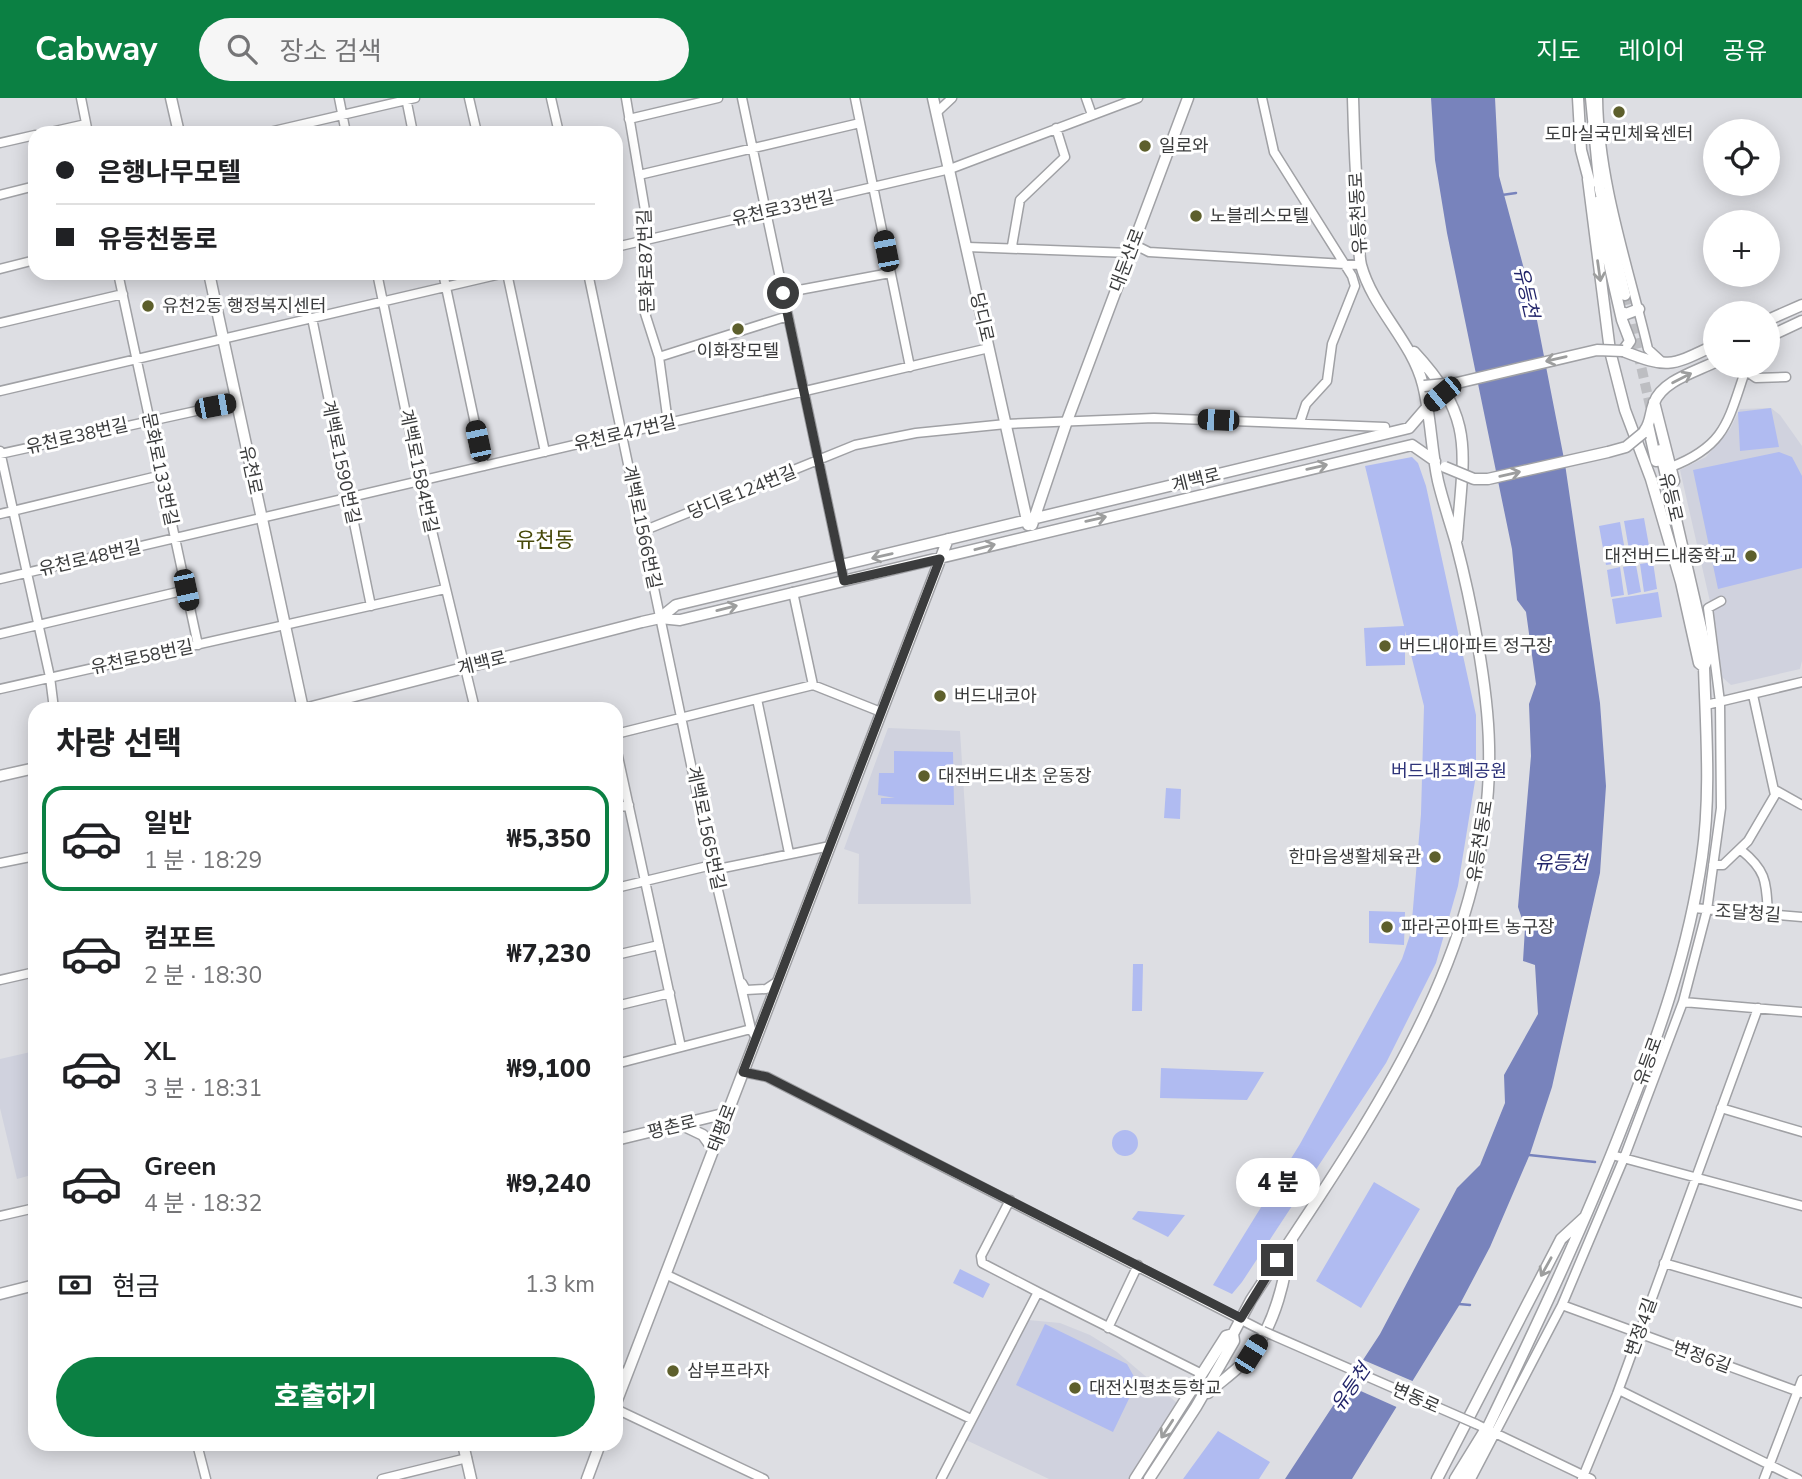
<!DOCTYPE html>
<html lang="ko">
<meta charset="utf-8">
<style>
body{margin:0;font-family:"Nunito Sans","Noto Sans KR",sans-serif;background:#f6f6f6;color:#202124;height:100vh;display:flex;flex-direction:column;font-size:26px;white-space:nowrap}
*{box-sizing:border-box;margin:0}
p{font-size:23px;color:#757577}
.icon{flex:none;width:38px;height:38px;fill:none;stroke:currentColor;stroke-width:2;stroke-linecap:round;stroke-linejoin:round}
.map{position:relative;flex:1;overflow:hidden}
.details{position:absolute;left:28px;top:604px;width:595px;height:749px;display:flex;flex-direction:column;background:#fff;border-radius:21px;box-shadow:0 4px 18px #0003}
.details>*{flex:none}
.guide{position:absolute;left:28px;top:28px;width:595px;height:154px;border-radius:21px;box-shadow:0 4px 18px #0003;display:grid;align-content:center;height:154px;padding:0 28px;background:#fff}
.tools{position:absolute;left:1703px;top:21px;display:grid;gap:14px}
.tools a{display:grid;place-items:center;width:77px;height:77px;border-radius:50%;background:#fff;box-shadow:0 4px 18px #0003;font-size:35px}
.end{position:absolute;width:32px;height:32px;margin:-16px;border:9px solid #3b3c3d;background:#fff;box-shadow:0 0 0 4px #fff}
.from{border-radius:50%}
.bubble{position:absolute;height:49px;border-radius:24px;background:#fff;box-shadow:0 4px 18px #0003;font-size:23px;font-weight:800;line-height:49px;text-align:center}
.car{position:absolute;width:21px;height:42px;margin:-21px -10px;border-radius:9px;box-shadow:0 0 5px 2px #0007;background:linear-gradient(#222 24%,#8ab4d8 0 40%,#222 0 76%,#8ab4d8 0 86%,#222 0)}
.guide b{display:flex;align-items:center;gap:24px;height:66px;font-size:26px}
.guide b+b{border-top:2px solid #e0e0e0}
.guide i{width:18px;height:18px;background:#202124}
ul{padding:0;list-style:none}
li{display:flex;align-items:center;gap:21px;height:105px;margin:0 14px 10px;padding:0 14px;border:4px solid transparent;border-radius:21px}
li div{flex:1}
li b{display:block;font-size:26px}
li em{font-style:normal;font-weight:800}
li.active{border-color:#0b8043}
li>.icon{width:63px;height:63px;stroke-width:1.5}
h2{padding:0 28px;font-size:32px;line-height:84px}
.pay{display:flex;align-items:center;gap:18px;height:77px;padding:0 28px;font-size:26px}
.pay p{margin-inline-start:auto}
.primary-button{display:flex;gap:14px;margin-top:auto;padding:14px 28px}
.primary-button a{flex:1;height:80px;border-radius:42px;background:#0b8043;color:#fff;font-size:28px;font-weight:800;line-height:80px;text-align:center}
header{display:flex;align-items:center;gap:42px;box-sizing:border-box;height:98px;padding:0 35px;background:#0b8043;color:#fff}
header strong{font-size:33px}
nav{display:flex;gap:38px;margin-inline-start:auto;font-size:24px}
.search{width:490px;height:63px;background:#f6f6f6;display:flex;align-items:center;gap:18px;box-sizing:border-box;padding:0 24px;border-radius:38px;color:#757577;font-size:26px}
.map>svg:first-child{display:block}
.built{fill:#d0d2de}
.green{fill:#b0bbf1}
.water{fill:#7883bc}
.pier{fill:#dddee3}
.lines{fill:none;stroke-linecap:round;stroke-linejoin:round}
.stream{stroke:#7883bc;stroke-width:2.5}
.major-tunnel{stroke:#bdbec2;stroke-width:10;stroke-dasharray:10 5;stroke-linecap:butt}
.minor-casing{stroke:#a0a1a5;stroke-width:11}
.major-casing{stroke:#a0a1a5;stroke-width:13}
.minor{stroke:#fff;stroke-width:8}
.major{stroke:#fff;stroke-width:10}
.minor-bridge-casing{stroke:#a0a1a5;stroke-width:11;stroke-linecap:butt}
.major-bridge-casing{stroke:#a0a1a5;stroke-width:13;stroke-linecap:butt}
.minor-bridge{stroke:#fff;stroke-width:8}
.major-bridge{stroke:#fff;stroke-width:10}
.oneway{stroke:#9d9e9e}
.route{stroke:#3b3c3d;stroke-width:9}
.poi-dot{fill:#5d5f2c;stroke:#fff;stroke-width:2.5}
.labels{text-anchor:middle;stroke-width:6;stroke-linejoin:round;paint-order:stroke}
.poi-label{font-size:18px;fill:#3b3c3d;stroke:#fff;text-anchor:start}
.street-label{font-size:18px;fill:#3b3c3d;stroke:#fff}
.park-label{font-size:18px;fill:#2e3379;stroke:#fff}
.water-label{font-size:19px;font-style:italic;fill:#22256a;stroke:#fff}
.quarter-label{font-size:21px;fill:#474909;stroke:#fff}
</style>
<header>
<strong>Cabway</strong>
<div class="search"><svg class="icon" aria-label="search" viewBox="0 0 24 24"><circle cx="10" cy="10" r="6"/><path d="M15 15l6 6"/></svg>장소 검색</div>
<nav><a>지도</a><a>레이어</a><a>공유</a></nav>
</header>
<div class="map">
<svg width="1802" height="1381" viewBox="0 0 1802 1381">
<rect width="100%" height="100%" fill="#dddee3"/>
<path class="built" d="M1771 310 1780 317 1802 348V563L1800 571 1731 587 1722 579 1716 530 1680 372 1706 359 1730 331 1740 311Z
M888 630 960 633 971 806H858L859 756 844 751Z
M35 953V1076L17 1081 0 1010V961Z
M1028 1222 1060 1225 1090 1237 1117 1254 1177 1305 1130 1381H1049L966 1342Z"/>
<path class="green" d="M1771 310 1779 349 1740 353 1738 314Z
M1779 354 1792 359 1802 378V470L1718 491 1693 372Z
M1412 359 1418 365 1426 388 1476 617V677L1458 788 1436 865 1386 965 1242 1184 1232 1196 1213 1187 1300 1046 1402 861 1411 834 1421 716 1424 608 1405 533V567L1366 568 1364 530 1404 528 1365 368Z
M1644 420 1651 459 1631 463 1624 423Z
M1620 424 1627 464 1606 467 1599 428Z
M1653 464 1657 491 1644 494 1640 466Z
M1636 467 1641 494 1628 497 1623 469Z
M1620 469 1624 497 1611 499 1607 472Z
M1658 494 1662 519 1616 526 1612 501Z
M894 653 953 654 954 707 881 706V700H895L878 697 879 675H894Z
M1166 690 1181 691 1180 721 1164 720Z
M1369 813 1405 814 1404 847 1369 845Z
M1133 866H1143L1142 913H1132Z
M1161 970 1264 974 1247 1002 1160 1000Z
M1112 1045a13 13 0 1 1 26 0a13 13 0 1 1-26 0Z
M1374 1084 1420 1111 1361 1210 1316 1183Z
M1138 1113 1185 1117 1168 1139 1132 1121Z
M960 1171 990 1186 983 1200 953 1185Z
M1045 1226 1127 1266 1137 1284 1113 1334 1016 1287Z
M1218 1333 1270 1364 1259 1381H1183Z"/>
<path class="water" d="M1431 0H1495L1499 78 1535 212 1565 366 1600 605 1606 688 1600 775 1552 989 1530 1056 1490 1149 1460 1206 1352 1381H1285L1380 1236 1457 1090 1480 1067 1505 1005 1504 977 1538 916 1535 867 1523 863 1525 830 1518 809 1531 658 1529 606 1536 586 1526 514 1517 502 1512 451 1447 135 1435 62Z"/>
<path class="pier" d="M1361 1261 1417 1285 1401 1311 1345 1286Z"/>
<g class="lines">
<path class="stream" d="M1502 97 1516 95
M1529 1057 1595 1064
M1459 1206 1470 1207"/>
<path class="major-tunnel" d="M1625 197 1660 352"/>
<g class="minor-casing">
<path id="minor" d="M81 0 88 35
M339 0 346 35
M406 0 413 35
M469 0 477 35
M551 0 559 35
M626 0 647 124 643 209 659 259 668 325
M742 0 844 483
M855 0 910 269
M1086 0 1092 17
M1262 0 1274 54 1352 178 1355 188 1332 246 1327 283 1306 306 1300 324
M1598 0C1599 84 1629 170 1648 251L1660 262
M937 14 952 0
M629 21 718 0
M46 35 86 26
M265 35 415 0
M0 45 35 37
M639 77 860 25
M0 97 35 88
M1133 146 1149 154 1361 167
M1012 148 1020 102 1065 59 1056 30
M616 149 950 71 1138 0
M967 149 1130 155
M0 171 35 162
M118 175 198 547
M377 175 420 383 475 611
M443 175 484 368
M507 175 545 354
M588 175 712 767 751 931 756 940
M783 195 890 175
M312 220 371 508
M0 225 123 196
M659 259 788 218
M1743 271 1756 280 1786 279
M0 293 505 175
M0 353 50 579 54 611
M0 356 237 304
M1671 369C1728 347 1728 321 1747 268
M0 416 162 377
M643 433 855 347 916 335 1006 326 1154 320 1385 329
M0 481 989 250
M793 494 813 587
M0 536 186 492
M0 591 445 491
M757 601 789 755
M1706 607 1802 584
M616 636 813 587 881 614
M616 649 681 949
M1775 692 1802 707
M616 710 629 707
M1741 752C1767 773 1766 784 1768 816
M0 765 35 758
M1713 767H1723L1748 743 1775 697 1753 597
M616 790 712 767 723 770 830 748
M1693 810 1802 819
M616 857 659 847
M0 882 35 874
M742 885 746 892 766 891 778 883
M1683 904 1802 914
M616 908 670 895
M616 966 751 931
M743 974 767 979 1263 1233
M1721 1010 1802 1034
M1612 1057 1802 1108
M0 1118 35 1110
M1664 1165 1802 1205
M665 1176 971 1321
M1038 1194 1202 1276
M1562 1207 1802 1295
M1108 1230 1138 1167
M616 1265 625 1282
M1619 1292 1798 1381
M616 1311 764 1381
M1476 1326 1591 1381
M197 1346 206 1381
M382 1381 467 1360
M941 1381 1038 1194 982 1165 981 1158 1010 1102
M1471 1381 1562 1207 1624 1060 1683 904 1707 812 1721 710 1720 604 1708 510 1721 503
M1582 1381 1617 1296 1758 910
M1764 1381 1802 1282"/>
</g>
<g class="major-casing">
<path id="major" d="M171 0 179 35
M933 0 1028 427
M1578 0 1581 52 1590 86
M1591 0 1600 92 1625 197
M1588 81 1610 253 1625 312 1651 381 1681 484 1699 565 1704 569
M1595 104 1622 222 1630 243 1623 253C1669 271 1671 268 1715 247
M209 175 303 611
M1620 213 1626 216 1639 211
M1768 222 1802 207
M1768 239 1802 223
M1414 254C1477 322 1463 354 1457 441
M1654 304 1674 383
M1648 327 1656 363
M1645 332C1651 324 1650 315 1654 305 1662 283 1695 274 1715 264
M1032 427 1067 323 1188 0
M660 520 676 507 1409 330 1428 308
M304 611 642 524 660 520 680 522 1412 347 1435 363
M0 678 35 670
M682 1027 703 1037 713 1051
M616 1042 727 1015
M0 1196 35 1187
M1208 1295C1222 1282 1241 1270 1253 1254 1276 1223 1285 1182 1290 1145
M616 1305 948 441
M463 1346 471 1381
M587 1381 600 1346
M1135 1381 1226 1238 1233 1236
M1149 1381 1196 1309 1234 1243 1233 1236 1251 1202C1361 1034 1494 858 1489 648 1488 589 1471 502 1456 445 1450 424 1443 404 1438 383 1431 351 1431 319 1423 287 1412 243 1373 211 1361 167 1358 154 1359 136 1359 122 1356 82 1354 41 1353 0
M1437 1381 1561 1141 1585 1119
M1455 1381 1484 1334
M1464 1381 1482 1350 1487 1331C1536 1229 1584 1128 1625 1022 1659 937 1689 850 1702 759 1711 697 1706 632 1704 569L1708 560 1660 352"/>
</g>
<use href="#minor" class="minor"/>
<use href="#major" class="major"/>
<g class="minor-bridge-casing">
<path id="minor-bridge" d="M1263 1233 1476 1326"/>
</g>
<g class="major-bridge-casing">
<path id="major-bridge" d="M1424 288 1457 285
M1428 308 1457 285 1597 252 1623 253
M1445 369 1474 381H1488L1608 354 1626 349 1643 335"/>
</g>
<use href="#minor-bridge" class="minor-bridge"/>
<use href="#major-bridge" class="major-bridge"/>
</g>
<defs><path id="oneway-shaft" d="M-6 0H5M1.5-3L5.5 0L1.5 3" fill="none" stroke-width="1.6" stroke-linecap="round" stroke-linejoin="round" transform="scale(1.75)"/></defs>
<g class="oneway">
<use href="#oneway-shaft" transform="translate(1599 173) rotate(82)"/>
<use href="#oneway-shaft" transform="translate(1556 261) rotate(167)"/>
<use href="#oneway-shaft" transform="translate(1682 280) rotate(-27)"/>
<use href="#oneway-shaft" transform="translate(1317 369) rotate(-13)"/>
<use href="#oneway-shaft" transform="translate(1510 376) rotate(-13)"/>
<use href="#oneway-shaft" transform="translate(1096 421) rotate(-13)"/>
<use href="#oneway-shaft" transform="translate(985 449) rotate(-15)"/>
<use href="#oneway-shaft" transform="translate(882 458) rotate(167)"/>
<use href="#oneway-shaft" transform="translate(727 510) rotate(-14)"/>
<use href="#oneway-shaft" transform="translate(1546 1169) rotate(119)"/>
<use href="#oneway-shaft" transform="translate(1167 1331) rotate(123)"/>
</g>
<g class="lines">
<path class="route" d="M783 195 844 483 940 461 743 974 767 979 1241 1220 1277 1162"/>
</g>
<g class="poi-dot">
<circle cx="1619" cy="14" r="7"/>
<circle cx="1145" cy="48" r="7"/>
<circle cx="1196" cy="118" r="7"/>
<circle cx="148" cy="208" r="7"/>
<circle cx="738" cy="231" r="7"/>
<circle cx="1751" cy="458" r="7"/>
<circle cx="1385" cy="548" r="7"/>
<circle cx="940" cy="598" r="7"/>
<circle cx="924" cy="678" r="7"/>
<circle cx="1435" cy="759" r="7"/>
<circle cx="1387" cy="829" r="7"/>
<circle cx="673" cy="1273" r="7"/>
<circle cx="1075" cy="1290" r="7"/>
</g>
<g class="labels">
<g class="poi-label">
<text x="1619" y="42" text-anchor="middle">도마실국민체육센터</text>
<text x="1159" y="54">일로와</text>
<text x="1210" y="124">노블레스모텔</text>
<text x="162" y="214">유천2동 행정복지센터</text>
<text x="738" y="259" text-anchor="middle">이화장모텔</text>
<text x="1737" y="464" text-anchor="end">대전버드내중학교</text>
<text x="1399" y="554">버드내아파트 정구장</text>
<text x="954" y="604">버드내코아</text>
<text x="938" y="684">대전버드내초 운동장</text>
<text x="1421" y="765" text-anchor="end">한마음생활체육관</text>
<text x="1401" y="835">파라곤아파트 농구장</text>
<text x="687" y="1279">삼부프라자</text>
<text x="1089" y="1296">대전신평초등학교</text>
</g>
<g class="street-label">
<text transform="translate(783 110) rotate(-13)" y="6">유천로33번길</text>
<text transform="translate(1358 115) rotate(-93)" y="6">유등천동로</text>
<text transform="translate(1127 162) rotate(-69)" y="6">대둔산로</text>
<text transform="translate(646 163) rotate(-92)" y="6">문화로87번길</text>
<text transform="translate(982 219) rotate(77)" y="6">당디로</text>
<text transform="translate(625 335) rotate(-13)" y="6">유천로47번길</text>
<text transform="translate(77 338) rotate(-13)" y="6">유천로38번길</text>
<text transform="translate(341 364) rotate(78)" y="6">계백로1590번길</text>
<text transform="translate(160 371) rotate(78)" y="6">문화로133번길</text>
<text transform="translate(251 372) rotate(78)" y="6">유천로</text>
<text transform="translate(419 373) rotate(78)" y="6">계백로1584번길</text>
<text transform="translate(1196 382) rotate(-14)" y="6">계백로</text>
<text transform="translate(742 394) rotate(-22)" y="6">당디로124번길</text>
<text transform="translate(1671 399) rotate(77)" y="6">유등로</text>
<text transform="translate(642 429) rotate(78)" y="6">계백로1566번길</text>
<text transform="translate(90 460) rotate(-13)" y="6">유천로48번길</text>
<text transform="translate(142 559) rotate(-12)" y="6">유천로58번길</text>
<text transform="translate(482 565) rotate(-14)" y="6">계백로</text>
<text transform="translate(706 730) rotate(78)" y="6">계백로1565번길</text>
<text transform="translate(1480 743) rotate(-81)" y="6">유등천동로</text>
<text transform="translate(1748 815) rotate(4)" y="6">조달청길</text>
<text transform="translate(1648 963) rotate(-70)" y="6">유등로</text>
<text transform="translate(672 1029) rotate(-14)" y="6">평촌로</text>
<text transform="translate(722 1030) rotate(-69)" y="6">태평로</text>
<text transform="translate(1641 1229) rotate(-70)" y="6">변정4길</text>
<text transform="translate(1702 1259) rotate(20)" y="6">변정6길</text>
<text transform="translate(1416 1300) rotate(24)" y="6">변동로</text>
</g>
<g class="park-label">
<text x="1449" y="679">버드내조폐공원</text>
</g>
<g class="water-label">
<text transform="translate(1527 194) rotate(77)" y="7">유등천</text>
<text x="1561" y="771">유등천</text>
<text transform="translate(1350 1289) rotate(-55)" y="7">유등천</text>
</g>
<g class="quarter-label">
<text x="545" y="449">유천동</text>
</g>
</g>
</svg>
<div class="tools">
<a><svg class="icon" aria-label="locate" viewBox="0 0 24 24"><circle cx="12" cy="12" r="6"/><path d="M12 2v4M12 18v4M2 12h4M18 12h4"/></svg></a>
<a>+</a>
<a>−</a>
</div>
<i class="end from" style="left:783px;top:195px"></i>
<i class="end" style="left:1277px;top:1162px"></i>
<div class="bubble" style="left:1236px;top:1060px;width:84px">4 분</div>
<i class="car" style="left:886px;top:153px;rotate:349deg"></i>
<i class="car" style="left:1442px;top:296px;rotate:230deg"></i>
<i class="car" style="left:215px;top:308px;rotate:79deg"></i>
<i class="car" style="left:1218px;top:322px;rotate:272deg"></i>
<i class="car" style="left:478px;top:343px;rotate:348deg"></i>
<i class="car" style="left:186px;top:492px;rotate:168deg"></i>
<i class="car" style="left:1251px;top:1256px;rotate:32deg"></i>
<div class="guide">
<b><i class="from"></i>은행나무모텔</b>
<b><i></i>유등천동로</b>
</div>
<section class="details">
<h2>차량 선택</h2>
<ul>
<li class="active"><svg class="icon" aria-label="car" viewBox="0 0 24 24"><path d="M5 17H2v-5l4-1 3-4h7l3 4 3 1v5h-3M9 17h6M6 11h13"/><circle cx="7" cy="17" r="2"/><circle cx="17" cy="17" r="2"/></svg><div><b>일반</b><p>1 분 · 18:29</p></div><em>₩5,350</em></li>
<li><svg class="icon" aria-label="car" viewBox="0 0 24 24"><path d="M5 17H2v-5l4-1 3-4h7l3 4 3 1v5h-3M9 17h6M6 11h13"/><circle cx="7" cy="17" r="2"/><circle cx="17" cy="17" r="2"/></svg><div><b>컴포트</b><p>2 분 · 18:30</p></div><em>₩7,230</em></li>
<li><svg class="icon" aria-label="car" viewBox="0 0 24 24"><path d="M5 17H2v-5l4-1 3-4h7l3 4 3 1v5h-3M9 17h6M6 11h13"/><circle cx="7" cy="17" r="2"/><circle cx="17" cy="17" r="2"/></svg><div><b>XL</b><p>3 분 · 18:31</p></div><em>₩9,100</em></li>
<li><svg class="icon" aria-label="car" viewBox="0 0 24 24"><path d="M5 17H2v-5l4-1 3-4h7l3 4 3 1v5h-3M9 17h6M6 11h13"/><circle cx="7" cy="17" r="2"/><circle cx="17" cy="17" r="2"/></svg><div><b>Green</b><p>4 분 · 18:32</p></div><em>₩9,240</em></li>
</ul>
<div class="pay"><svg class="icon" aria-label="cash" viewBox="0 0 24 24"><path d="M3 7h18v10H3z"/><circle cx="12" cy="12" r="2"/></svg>현금<p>1.3 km</p></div>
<div class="primary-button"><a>호출하기</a></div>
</section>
</div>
